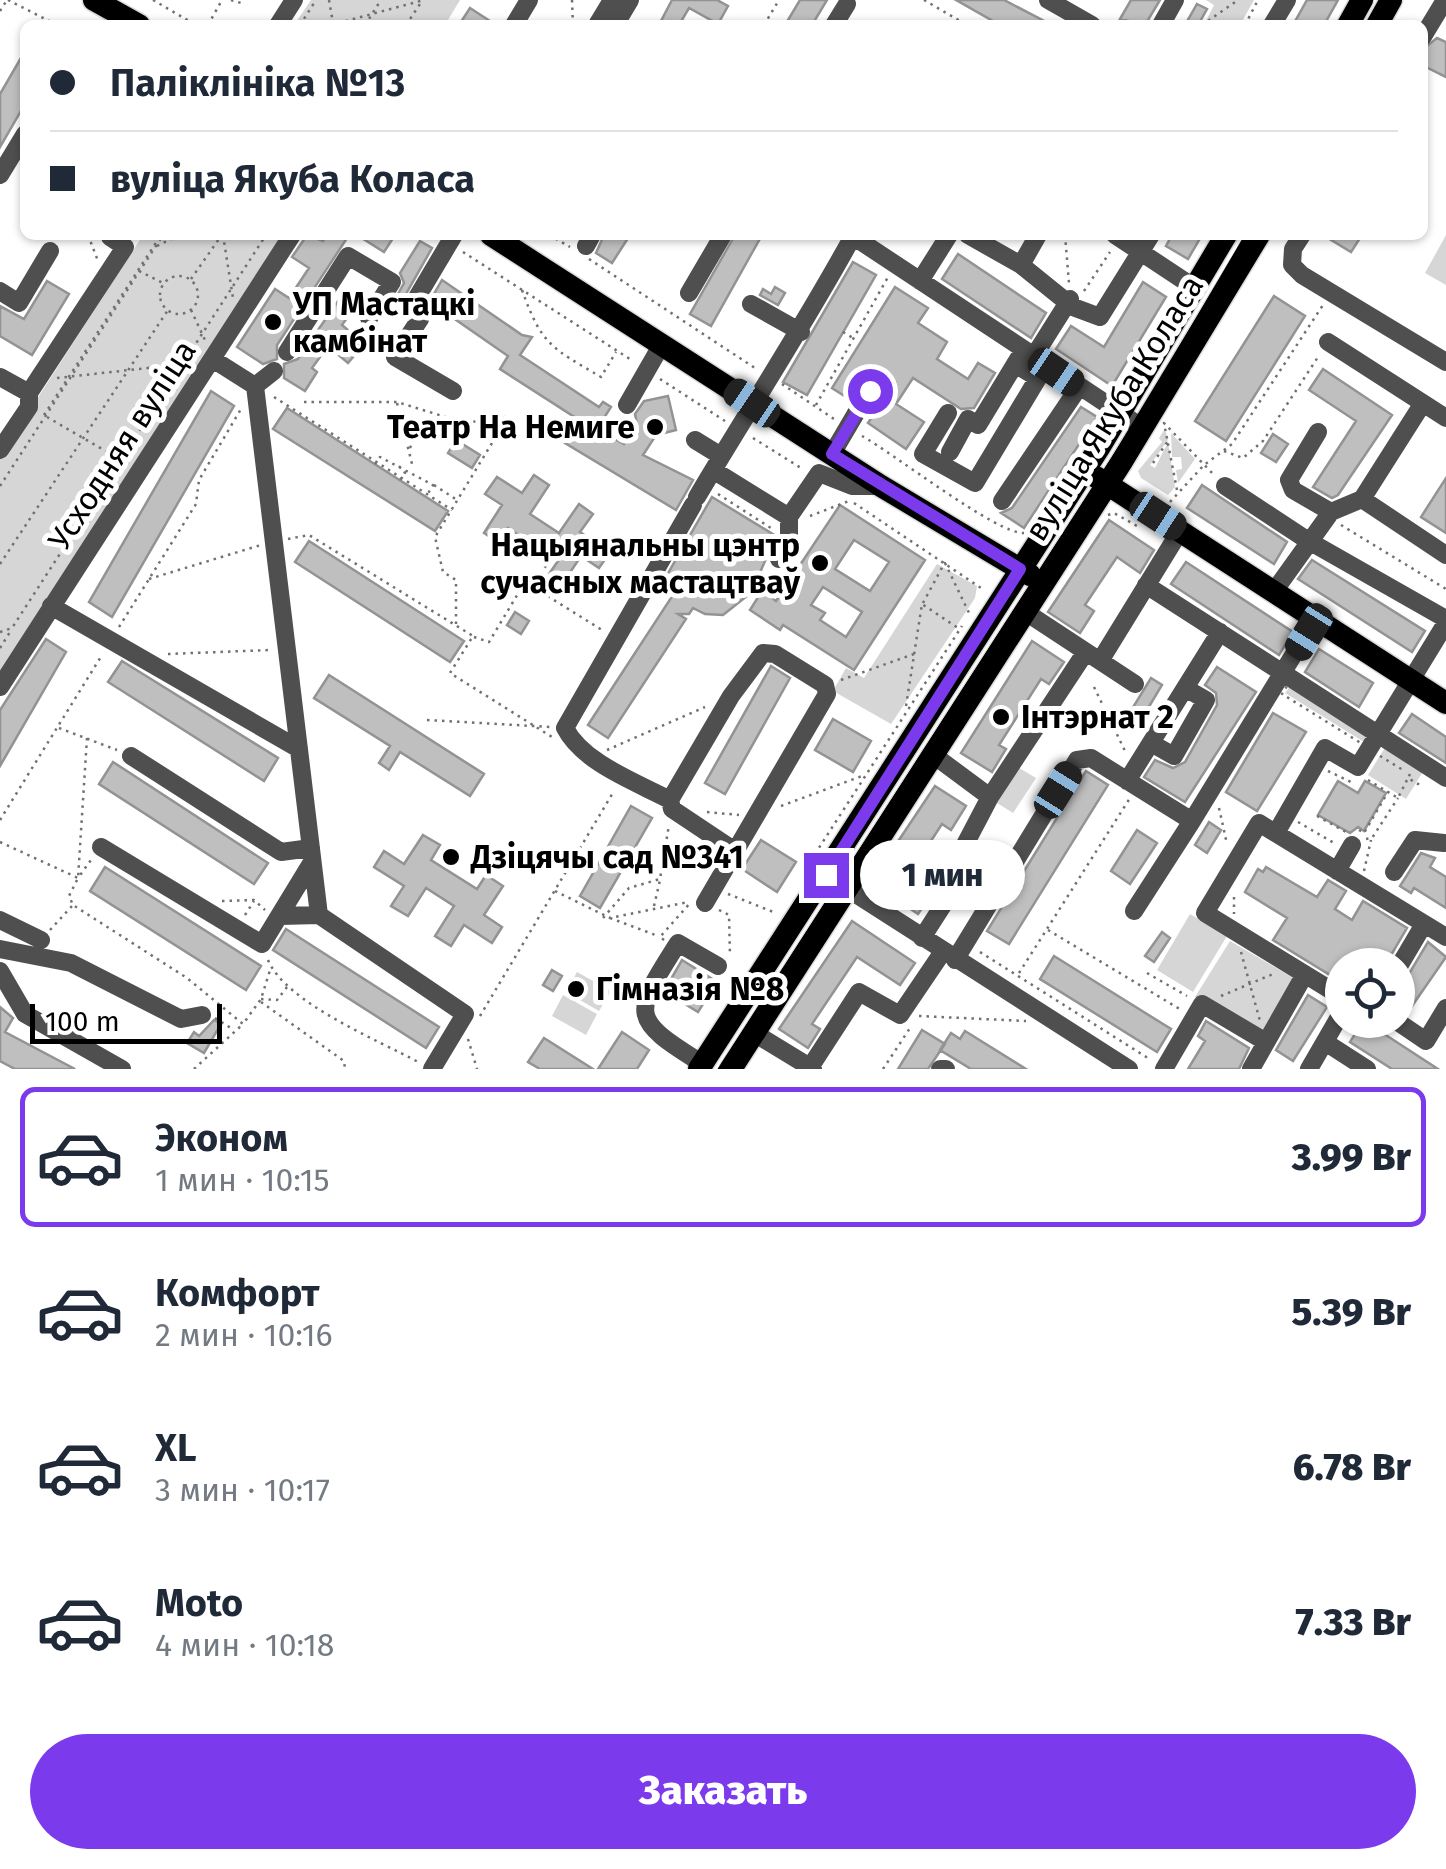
<!DOCTYPE html>
<html lang="ru">
<meta charset="utf-8">
<style>
body{margin:0;font-family:"Fira Sans",sans-serif;background:#f6f6f7;color:#1f2937;height:100vh;display:flex;flex-direction:column;font-size:38px;white-space:nowrap}
*{box-sizing:border-box;margin:0}
p{font-size:32px;color:#747a83}
.icon{flex:none;width:55px;height:55px;fill:none;stroke:currentColor;stroke-width:2;stroke-linecap:round;stroke-linejoin:round}
.map{position:relative;height:1069px;overflow:hidden}
.details{display:flex;flex-direction:column;background:#fff;flex:1}
.details>*{flex:none}
.banner{position:absolute;left:20px;top:20px;width:1408px;height:220px;border-radius:15px;box-shadow:0 2px 8px #0004;display:grid;align-content:center;height:220px;padding:0 30px;background:#fff}
.buttons{position:absolute;left:1325px;top:948px;display:grid;gap:20px}
.buttons a{display:grid;place-items:center;width:90px;height:90px;border-radius:50%;background:#fff;box-shadow:0 2px 8px #0004;font-size:50px}
.scale{position:absolute;left:30px;bottom:25px;width:192px;box-sizing:border-box;padding-left:10px;border:5px solid #000;border-top:0;font-size:28px;line-height:35px;white-space:nowrap;color:#000;-webkit-text-stroke:8px #fff;paint-order:stroke}
.end{position:absolute;width:45px;height:45px;margin:-22px;border:12px solid #7c3aed;background:#fff;box-shadow:0 0 0 5px #fff}
.from{border-radius:50%}
.bubble{position:absolute;height:70px;border-radius:35px;background:#fff;box-shadow:0 2px 8px #0004;font-size:32px;font-weight:800;line-height:70px;text-align:center}
.car{position:absolute;width:30px;height:60px;margin:-30px -15px;border-radius:12px;box-shadow:0 0 8px 2px #0007;background:linear-gradient(#222 24%,#8ab4d8 0 40%,#222 0 76%,#8ab4d8 0 86%,#222 0)}
.banner b{display:flex;align-items:center;gap:35px;height:95px;font-size:38px}
.banner b+b{border-top:2px solid #e0e1e3}
.banner i{width:25px;height:25px;background:#1f2937}
ul{padding:18px 0 0;list-style:none}
li{display:flex;align-items:center;gap:30px;height:140px;margin:0 20px 15px;padding:0 10px;border:5px solid transparent;border-radius:15px}
li div{flex:1}
li b{display:block;font-size:38px}
li em{font-style:normal;font-weight:800}
li.selected{border-color:#7c3aed}
li>.icon{width:90px;height:90px;stroke-width:1.5}
.primary-button{display:flex;gap:20px;margin-top:auto;padding:20px 30px}
.primary-button a{flex:1;height:115px;border-radius:60px;background:#7c3aed;color:#fff;font-size:40px;font-weight:800;line-height:115px;text-align:center}
.map>svg:first-child{display:block}
.green{fill:#d6d6d6}
.building{fill:#bfbfbf;stroke:#939393;stroke-width:2.5;fill-rule:evenodd}
.lines{fill:none;stroke-linecap:round;stroke-linejoin:round}
.major-casing{stroke:#dbdbdb;stroke-width:25}
.path{stroke:#717171;stroke-width:2.5;stroke-dasharray:2.5 5;stroke-linecap:butt}
.minor{stroke:#4f4f4f;stroke-width:18}
.major{stroke:#000;stroke-width:22}
.tram{stroke:#000;stroke-width:2.5}
.route{stroke:#7c3aed;stroke-width:12}
.poi-dot{fill:#000;stroke:#fff;stroke-width:4}
.labels{text-anchor:middle;stroke-width:10;stroke-linejoin:round;paint-order:stroke}
.poi-label{font-size:32px;font-weight:bold;fill:#000;stroke:#fff;text-anchor:start}
.street-label{font-size:32px;fill:#000;stroke:#fff}
</style>
<div class="map">
<svg width="1446" height="1069" viewBox="0 0 1446 1069">
<rect width="100%" height="100%" fill="#fff"/>
<path class="green" d="M311 0H460L445 25H294Z
M1206 0H1254L1240 25H1204L1214 5Z
M143 235H282L0 673V456Z
M1446 235V285L1425 273Z
M1165 429 1168 440 1150 465 1155 468 1168 442 1175 487 1168 495 1141 478 1138 471 1162 442 1159 438Z
M1171 433 1195 459 1178 483 1176 470 1182 469 1181 457H1172Z
M937 564 977 586 975 598 891 724 833 691 846 668 864 678Z
M1291 685 1369 733 1364 742 1285 693Z
M1386 746 1424 770 1406 799 1368 775Z
M1016 766 1036 778 1013 813 994 801Z
M1190 914 1227 936 1193 992 1157 970Z
M1230 941 1297 980 1264 1036 1195 997Z
M577 972 611 991 599 1011 566 992Z
M563 995 597 1014 586 1035 552 1016Z"/>
<path class="building" d="M672 0H717L728 6 718 24 689 8 679 25H669L661 21Z
M800 0H827L812 25H785Z
M956 0H1004L1052 25H1000Z
M1131 0H1160L1145 25 1120 19Z
M1307 0H1338L1324 25H1293Z
M1197 4 1207 9 1198 25H1185Z
M470 8 496 25H459Z
M1437 38 1446 42V77L1422 65V50Z
M25 51V104L0 147V94Z
M307 235 323 241 328 235H349L277 345V359L263 364 237 347 275 289 289 298 309 268 292 257Z
M357 235H395L384 252Z
M604 235H630L612 263 596 253Z
M735 235H762L711 326 690 314Z
M1172 235H1202L1188 259 1166 246Z
M1323 235H1362L1351 252Z
M420 241 432 248 398 308 392 305 404 283 400 273Z
M958 254 1046 313 1031 338 942 279Z
M853 262 876 275 807 395 783 382Z
M442 280 522 335 532 337 520 355 599 407 603 402 611 407 597 429 624 444 637 424 635 414 644 401 668 396 676 430 656 435 643 455 693 480 676 510 565 443 579 420 500 369 508 356 433 304 427 306Z
M47 281 69 294 32 355 0 336V306L24 319Z
M1143 282 1166 297 1112 386 1056 349 1071 326 1104 347Z
M775 287 785 293 778 305 760 295 763 289 771 294Z
M895 287 928 308 918 323 947 342 937 359 968 379 978 363 995 373 974 408 961 409 913 378 896 404 924 422 906 449 868 423 895 382 874 369 846 397 832 388Z
M345 291 359 301 342 325 364 344 348 363 328 346 312 368 317 372 305 391 284 378V364L298 359Z
M1274 296 1305 316 1226 441 1195 421Z
M1323 369 1392 415 1338 495 1332 498 1313 487 1356 421 1309 390Z
M211 391 234 406 112 617 89 602Z
M1081 407 1097 417 1024 528 1001 513 1012 508Z
M287 408 448 511 435 531 273 429Z
M1273 434 1288 444 1276 462 1261 453Z
M456 440 480 455 472 468 448 453Z
M534 475 549 485 530 514 559 533 579 504 593 514 580 532 610 552 599 568 581 556 563 583 549 574 558 561 508 528 499 543 484 533 502 505 485 494 497 477 522 493Z
M1446 478V533L1421 517Z
M1202 485 1287 542 1274 564 1187 508Z
M712 497 776 536 754 586 757 588 723 615 705 614 693 608 689 614H678L686 619 608 738 588 725 673 595 660 587Z
M840 505 925 560 854 670 783 625 780 630 750 610 762 591 776 601ZM854 540 889 562 870 591 835 569ZM823 587 862 612 846 637 820 620 825 613 811 605Z
M1109 520 1154 550 1140 573 1117 557 1085 605 1094 611 1080 633 1048 612Z
M309 541 464 641 450 662 295 562Z
M1312 560 1425 631 1412 652 1298 579Z
M1186 562 1293 632 1279 655 1171 584Z
M515 612 529 621 521 634 507 625Z
M46 639 66 652 0 766V710Z
M1032 641 1064 662 1049 684 1041 679 999 745 1006 749 992 772 961 753Z
M1319 649 1373 683 1359 707 1305 672Z
M122 661 278 758 264 781 108 682Z
M771 666 790 678 725 794 705 783Z
M1217 667 1256 692 1185 802 1144 777 1155 760 1173 768 1185 762 1217 705 1216 693 1205 685Z
M329 675 484 774 470 796 400 752 389 770 379 763 390 746 314 698Z
M1151 678 1162 685 1144 715 1132 709Z
M1273 713 1306 732 1257 811 1226 792Z
M1412 714 1446 737V763L1399 733Z
M833 719 871 741 853 772 815 750Z
M113 762 268 863 254 884 99 784Z
M1086 771 1108 785 1009 944 987 931Z
M1338 781 1358 793 1365 781 1386 793 1364 831 1358 827 1350 833 1318 815Z
M935 786 966 806 951 830 942 824 908 876 933 892 918 914 871 882Z
M631 806 652 818 600 908 580 896Z
M1209 822 1221 830 1207 853 1195 845Z
M1137 830 1157 843 1130 884 1111 871Z
M423 835 440 845 431 860 477 889 486 875 503 886 484 915 502 927 492 943 464 925 451 946 435 936 454 906 426 888 408 916 391 906 404 886 374 867 384 851 404 864Z
M761 840 796 862 777 892 742 869Z
M508 843 521 851 514 862 501 854Z
M1421 853 1435 858 1430 867 1446 877V908L1414 888 1411 893 1400 886Z
M105 867 261 966 246 990 90 891Z
M1266 867 1317 897 1328 880 1346 891 1335 909 1352 920 1363 901 1407 928 1387 962 1371 953 1364 965 1352 960 1342 965V977L1333 971 1330 975 1273 940 1287 918 1245 892 1258 869 1263 872Z
M852 921 915 963 900 985 857 957 812 1024 820 1029 808 1048 779 1029Z
M286 929 439 1027 426 1048 273 950Z
M1162 932 1170 938 1154 962 1145 956Z
M1428 942 1446 957 1412 1006 1398 996V982L1409 974Z
M1054 956 1171 1029 1157 1052 1040 979Z
M682 960 717 982 698 1012 664 991Z
M552 970 562 976 553 991 543 985Z
M1308 995 1327 1007 1293 1061 1276 1050Z
M0 1007 13 1018 5 1032 75 1069H15L0 1061Z
M214 1020 221 1024 204 1053 187 1043 194 1032 199 1036Z
M1206 1021 1249 1048 1239 1069H1188L1205 1041 1198 1036Z
M1363 1021 1375 1028 1438 1069H1392L1350 1042Z
M922 1030 945 1044 928 1069H898Z
M965 1031 1026 1069H971L940 1050 951 1033 960 1039Z
M622 1032 649 1050 637 1069H598Z
M544 1038 593 1069H540L528 1062Z"/>
<g class="lines">
<g class="major-casing">
<path id="major" d="M94 0 139 25
M1348 25 1362 0
M1377 25 1391 0
M491 235 881 486 1030 575
M1096 477 1446 703
M699 1069 1099 448 1226 235
M731 1069 1121 463 1259 235"/>
</g>
<path class="path" d="M8 0 57 25
M153 0 196 25
M231 0 241 3
M329 0 333 23
M572 0 573 25
M924 0 967 25
M0 11 7 0
M208 25 222 0
M300 25 316 0
M331 25 424 0
M365 25 381 0
M406 25 422 1
M764 25 779 0
M1202 25 1238 0
M1245 25 1258 0
M88 235 98 261
M223 235 233 298
M549 235 570 247
M1065 235 1069 283
M157 246 179 235
M463 252 633 361
M589 259 758 370
M139 271 163 283
M160 295a19 19 0 1 1 38 0a19 19 0 1 1-38 0Z
M191 279 221 236
M522 290C542 346 552 348 601 377L616 352
M1084 291 1110 252
M191 310 205 340
M843 332 853 338
M57 378 193 363
M660 379 725 421
M782 384 834 419
M274 397 452 510
M304 402H397L465 423 506 417
M397 403 413 468
M816 405 888 277
M44 415 161 235
M47 417 126 463
M862 436C893 453 998 535 1024 533
M753 438 801 468
M410 448 418 430 442 418
M1224 451 1243 458 1263 441 1318 357
M1153 463 1168 441
M375 464 380 457 433 485 426 497
M399 466 405 473 400 480
M434 485 457 500
M0 486 163 235
M1177 490 1164 423 1215 476
M718 494 774 530
M1170 502 1204 465 1232 444 1323 305
M854 503 984 590
M1108 515 1114 513 1137 526
M810 516 849 501
M1341 525 1446 589
M288 539 309 535 473 636 450 673 552 737
M945 563 970 615
M0 564 168 310
M149 579 261 545
M533 587 550 559
M923 603 945 562
M456 624V580L443 572 435 537 509 415
M119 627 196 504 199 480 241 409
M0 632 12 628 266 235
M474 637 489 642 525 582 602 630
M0 648 10 632
M168 654 270 650
M841 680 914 654
M1290 681 1372 732 1373 739 1364 745 1282 694Z
M1094 687 1126 753
M906 706 922 604 958 628
M427 720 551 727
M59 728 117 750
M87 738 78 878 69 896 73 905 187 978 243 1024 261 999 271 967
M607 750 705 707
M1380 756 1403 770
M1328 771 1353 783
M1410 774 1408 778 1418 784 1421 779
M1368 780 1398 798 1408 778
M781 806 862 776
M1219 808 1227 844
M707 812 739 815
M1317 816 1346 832
M0 820 102 655
M1298 822 1334 843
M1359 830 1364 833 1388 792
M1366 839 1372 838 1398 798
M0 842 78 878 91 860
M815 854 962 626
M1364 871 1371 840
M555 891 610 918 688 902
M728 894 776 913
M1234 897V914
M222 901 254 900 265 910
M654 906 660 880
M719 910 729 915 730 956
M245 915 254 901
M603 918 629 888 660 879 669 825
M610 918 658 936
M50 930 72 906
M1048 930 1183 1011
M664 940 660 937 691 902
M980 952 1151 1060
M1241 952 1260 1021
M268 960C286 1003 378 1040 420 1063
M1019 973 1130 798
M1147 973 1187 996
M1221 996 1273 974
M261 999 277 1000 287 987
M261 1002 344 1061 345 1069
M480 1016 614 791
M919 1016 1026 1021
M215 1018 234 1030
M468 1039 477 1069
M194 1069 242 1025
M883 1069 910 1028"/>
<path class="minor" d="M1048 0 1092 25
M278 25 294 0
M514 25 529 0
M597 25 612 0
M615 25 630 0
M834 25 847 4
M1161 25 1175 0
M1272 25 1287 0
M1422 38 1445 0
M0 175 25 134
M851 235 1143 428
M968 235 1021 265 1073 307 1100 317 1151 235
M1115 235 1195 288
M1302 235 1293 249 1292 265 1302 275 1446 362
M586 246 592 235
M1021 265 1038 235
M920 281 949 235
M0 291 19 303 50 251
M689 293 723 235
M751 304 801 332
M1328 342 1446 418
M287 352 348 256 392 282 369 318
M1034 356 1070 299
M214 360 255 386
M0 377 29 393
M255 386 319 915
M255 386 274 371
M453 391 395 357 420 319 410 309 454 235
M627 405 662 344
M948 413 923 454 975 483 1038 378 1015 364
M1318 432 1289 480 1293 490 1331 512
M695 440 721 456
M0 450 29 407V393L125 247 110 237
M950 452 968 419 978 425 1020 356
M832 454 869 391
M713 470 789 517 819 473 852 486H881
M1225 486 1307 540 1446 619
M697 497C749 409 804 326 853 236
M1362 499 1446 555
M1002 501 1079 387
M693 505 565 728C583 763 636 782 670 800L731 696 763 653 775 654 825 685 827 694 705 903
M779 559 789 540V517
M1146 585 1446 778
M1275 590 1331 512 1362 499 1423 403
M51 606 299 749
M1024 611 1135 684
M1100 661 1180 531
M0 687 292 235
M1151 743 1174 756 1206 700 1185 688
M932 754 990 797
M131 756 281 852 311 848
M1127 781 1220 632
M670 800 672 809 732 849
M1276 833 1325 748 1358 767 1446 623
M101 847 262 944 312 862
M1337 871 1352 845
M1394 872 1415 840 1444 843
M826 875 1129 1069
M1134 911 1192 821
M280 916 319 915 465 1014 432 1069
M0 920 41 940
M922 938 954 888 959 856 990 797 1085 653
M0 949 71 963 181 1019 202 1015
M955 960 1077 760 1091 758 1192 821 1316 618
M1398 968 1424 924
M0 971 25 1014 122 1069
M1342 997 1205 913 1259 823 1446 937
M1395 1020 1426 1041 1446 1008
M754 1033 813 1069
M1325 1042 1367 1069
M703 1064C628 1018 633 1014 678 943L718 966
M809 1069 859 992 900 1015 942 953
M940 1069H946
M1164 1069 1202 1004 1266 1042
M1251 1069 1305 974
M1309 1069 1342 1012"/>
<use href="#major" class="major"/>
<path class="tram" d="M1358 25 1372 0
M719 1069 1141 414 1246 235"/>
</g>
<g class="lines">
<path class="route" d="M826 875 1020 569 832 454 870 391"/>
</g>
<g class="poi-dot">
<circle cx="273" cy="322" r="10"/>
<circle cx="655" cy="427" r="10"/>
<circle cx="820" cy="563" r="10"/>
<circle cx="1001" cy="717" r="10"/>
<circle cx="451" cy="857" r="10"/>
<circle cx="576" cy="989" r="10"/>
</g>
<g class="labels">
<g class="poi-label">
<text x="293" y="315">УП Мастацкі<tspan x="293" dy="37">камбінат</tspan></text>
<text x="635" y="438" text-anchor="end">Театр На Немиге</text>
<text x="800" y="556" text-anchor="end">Нацыянальны цэнтр<tspan x="800" dy="37">сучасных мастацтваў</tspan></text>
<text x="1021" y="728">Інтэрнат 2</text>
<text x="471" y="868">Дзіцячы сад №341</text>
<text x="596" y="1000">Гімназія №8</text>
</g>
<g class="street-label">
<text transform="translate(1114 408) rotate(-58)" y="11">вуліца Якуба Коласа</text>
<text transform="translate(122 445) rotate(-57)" y="11">Усходняя вуліца</text>
</g>
</g>
</svg>
<div class="buttons">
<a><svg class="icon" aria-label="locate" viewBox="0 0 24 24"><circle cx="12" cy="12" r="6"/><path d="M12 2v4M12 18v4M2 12h4M18 12h4"/></svg></a>
</div>
<div class="scale">100 m</div>
<i class="end from" style="left:870px;top:391px"></i>
<i class="end" style="left:826px;top:875px"></i>
<div class="bubble" style="left:860px;top:840px;width:165px">1 мин</div>
<i class="car" style="left:1056px;top:372px;rotate:124deg"></i>
<i class="car" style="left:752px;top:403px;rotate:304deg"></i>
<i class="car" style="left:1158px;top:516px;rotate:123deg"></i>
<i class="car" style="left:1309px;top:632px;rotate:212deg"></i>
<i class="car" style="left:1058px;top:790px;rotate:32deg"></i>
<div class="banner">
<b><i class="from"></i>Паліклініка №13</b>
<b><i></i>вуліца Якуба Коласа</b>
</div>
</div>
<section class="details">
<ul>
<li class="selected"><svg class="icon" aria-label="car" viewBox="0 0 24 24"><path d="M5 17H2v-5l4-1 3-4h7l3 4 3 1v5h-3M9 17h6M6 11h13"/><circle cx="7" cy="17" r="2"/><circle cx="17" cy="17" r="2"/></svg><div><b>Эконом</b><p>1 мин · 10:15</p></div><em>3.99 Br</em></li>
<li><svg class="icon" aria-label="car" viewBox="0 0 24 24"><path d="M5 17H2v-5l4-1 3-4h7l3 4 3 1v5h-3M9 17h6M6 11h13"/><circle cx="7" cy="17" r="2"/><circle cx="17" cy="17" r="2"/></svg><div><b>Комфорт</b><p>2 мин · 10:16</p></div><em>5.39 Br</em></li>
<li><svg class="icon" aria-label="car" viewBox="0 0 24 24"><path d="M5 17H2v-5l4-1 3-4h7l3 4 3 1v5h-3M9 17h6M6 11h13"/><circle cx="7" cy="17" r="2"/><circle cx="17" cy="17" r="2"/></svg><div><b>XL</b><p>3 мин · 10:17</p></div><em>6.78 Br</em></li>
<li><svg class="icon" aria-label="car" viewBox="0 0 24 24"><path d="M5 17H2v-5l4-1 3-4h7l3 4 3 1v5h-3M9 17h6M6 11h13"/><circle cx="7" cy="17" r="2"/><circle cx="17" cy="17" r="2"/></svg><div><b>Moto</b><p>4 мин · 10:18</p></div><em>7.33 Br</em></li>
</ul>
<div class="primary-button"><a>Заказать</a></div>
</section>
